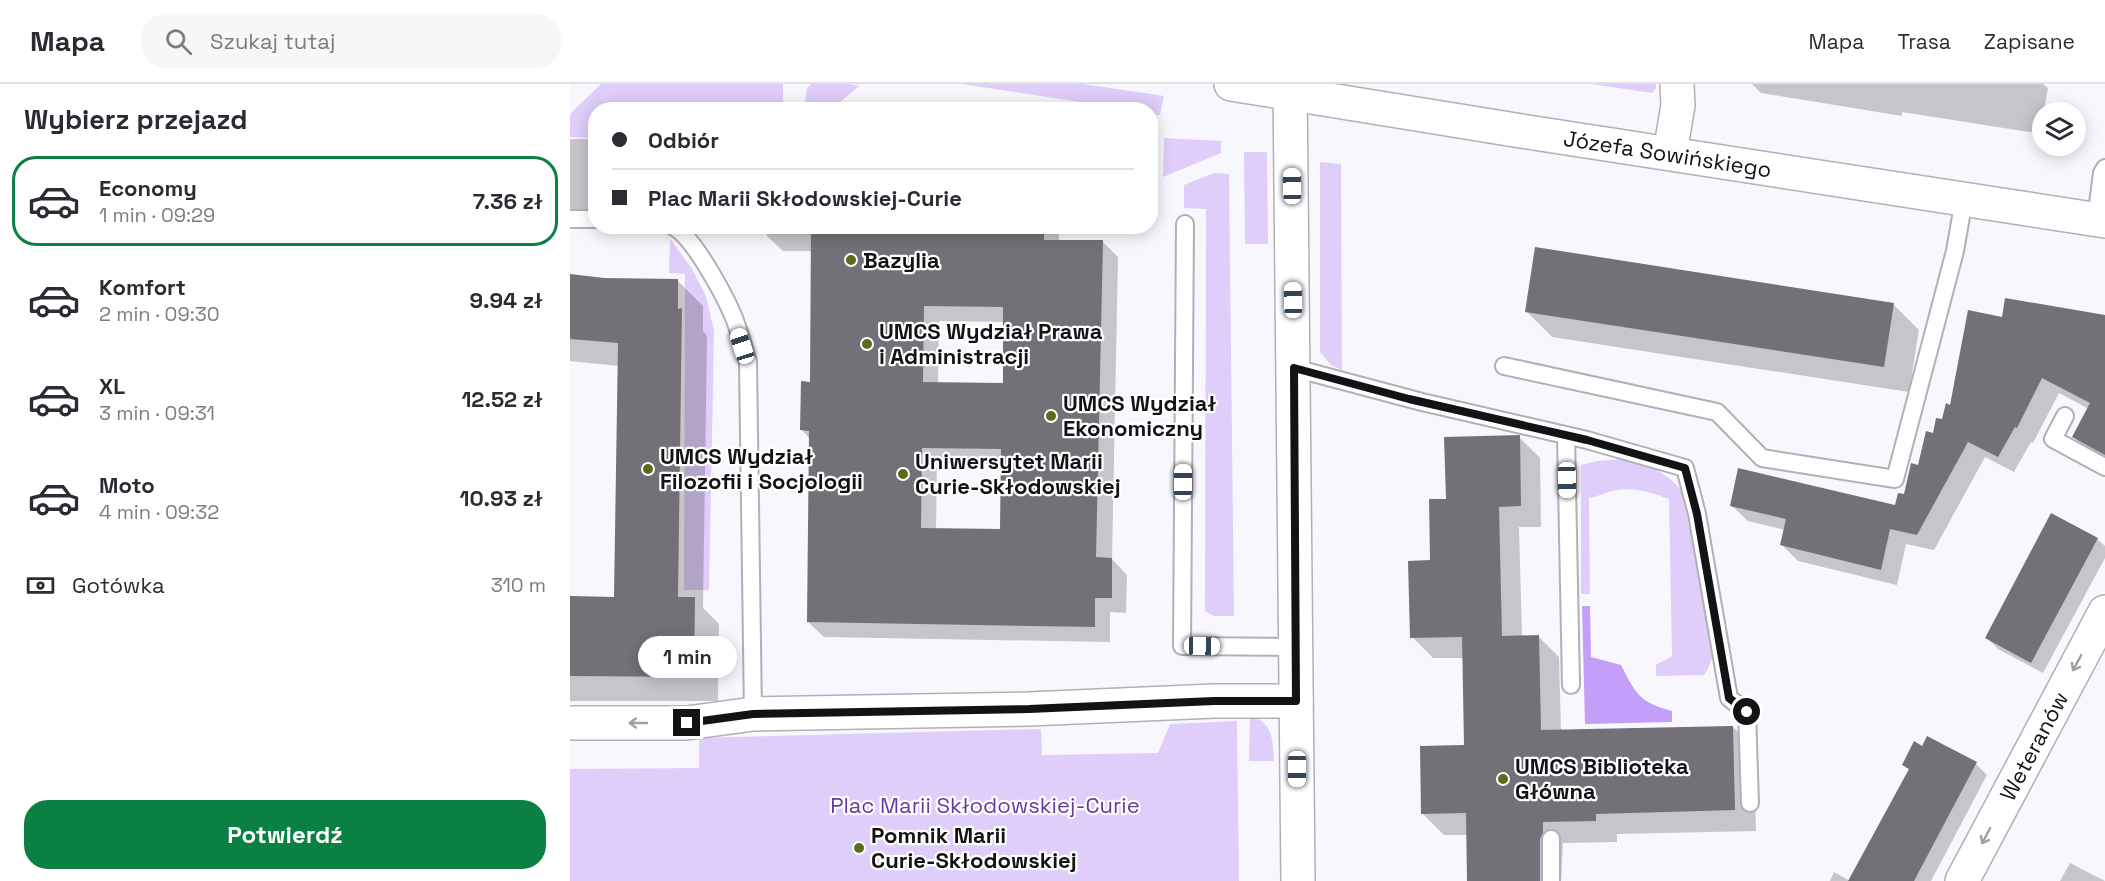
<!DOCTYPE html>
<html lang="pl">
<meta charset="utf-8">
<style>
body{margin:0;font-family:"Space Grotesk",sans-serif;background:#f7f7f7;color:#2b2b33;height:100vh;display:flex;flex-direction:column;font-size:22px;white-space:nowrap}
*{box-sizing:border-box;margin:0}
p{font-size:20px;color:#7c7c81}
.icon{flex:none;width:33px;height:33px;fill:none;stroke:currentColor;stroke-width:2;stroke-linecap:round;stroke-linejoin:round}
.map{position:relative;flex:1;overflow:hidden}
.sheet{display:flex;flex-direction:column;background:#fff;width:570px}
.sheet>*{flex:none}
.guide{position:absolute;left:18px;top:18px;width:570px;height:132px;border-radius:24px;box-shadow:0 3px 15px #0003;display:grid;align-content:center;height:132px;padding:0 24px;background:#fff}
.buttons{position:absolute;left:1462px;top:18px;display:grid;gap:12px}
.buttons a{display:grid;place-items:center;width:54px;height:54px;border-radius:50%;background:#fff;box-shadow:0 3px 15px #0003;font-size:30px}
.end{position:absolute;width:27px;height:27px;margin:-14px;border:8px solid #131214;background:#fff;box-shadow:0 0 0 3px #fff}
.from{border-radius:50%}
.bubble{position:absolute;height:42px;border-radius:21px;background:#fff;box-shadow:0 3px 15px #0003;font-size:20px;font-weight:700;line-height:42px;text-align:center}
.car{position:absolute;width:18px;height:36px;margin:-18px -9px;border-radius:8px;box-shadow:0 0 4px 2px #0007;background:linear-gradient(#fff 24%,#345 0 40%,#fff 0 76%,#345 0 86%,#fff 0)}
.guide b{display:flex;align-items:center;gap:21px;height:57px;font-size:22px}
.guide b+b{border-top:2px solid #e1e1e2}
.guide i{width:15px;height:15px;background:#2b2b33}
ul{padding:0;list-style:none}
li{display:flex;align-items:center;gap:18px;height:90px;margin:0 12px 9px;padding:0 12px;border:3px solid transparent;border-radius:24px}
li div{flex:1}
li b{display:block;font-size:22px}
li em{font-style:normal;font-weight:700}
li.current{border-color:#0b8043}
li>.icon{width:54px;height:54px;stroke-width:1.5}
h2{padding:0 24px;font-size:27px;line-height:72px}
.pay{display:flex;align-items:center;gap:15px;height:66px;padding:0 24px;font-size:22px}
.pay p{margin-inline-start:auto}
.action{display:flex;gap:12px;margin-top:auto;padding:12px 24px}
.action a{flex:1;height:69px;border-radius:24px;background:#0b8043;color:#fff;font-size:24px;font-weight:700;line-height:69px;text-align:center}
header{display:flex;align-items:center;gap:36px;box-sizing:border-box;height:84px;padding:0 30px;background:#fff;border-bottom:2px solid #e1e1e2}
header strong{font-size:28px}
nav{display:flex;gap:33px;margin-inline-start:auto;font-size:21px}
.search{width:420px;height:54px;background:#f7f7f7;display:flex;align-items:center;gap:15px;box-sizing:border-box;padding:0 21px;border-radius:24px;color:#7c7c81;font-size:22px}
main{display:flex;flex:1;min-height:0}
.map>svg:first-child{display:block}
.green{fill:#decef9}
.forest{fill:#c49ff9}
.shadow{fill:#0003;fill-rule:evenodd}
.building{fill:#737077;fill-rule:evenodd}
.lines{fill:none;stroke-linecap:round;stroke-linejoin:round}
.service-casing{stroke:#b2afb6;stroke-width:20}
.minor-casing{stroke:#b2afb6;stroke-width:36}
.secondary-casing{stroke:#b2afb6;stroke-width:36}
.service{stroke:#fff;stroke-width:16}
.minor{stroke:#fff;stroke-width:33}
.secondary{stroke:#fff;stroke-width:33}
.oneway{stroke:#a1a0a1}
.route{stroke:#131214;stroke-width:8}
.poi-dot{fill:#586c19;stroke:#fff;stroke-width:2}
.labels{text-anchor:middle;stroke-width:4.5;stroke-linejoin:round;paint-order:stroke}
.street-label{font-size:22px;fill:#131214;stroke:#fff}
.poi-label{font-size:22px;font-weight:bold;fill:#131214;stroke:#fff;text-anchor:start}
.park-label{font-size:22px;fill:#69399f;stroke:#fff}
</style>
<header>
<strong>Mapa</strong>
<div class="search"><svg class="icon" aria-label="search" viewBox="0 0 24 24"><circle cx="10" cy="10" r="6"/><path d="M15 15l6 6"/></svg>Szukaj tutaj</div>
<nav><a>Mapa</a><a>Trasa</a><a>Zapisane</a></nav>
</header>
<main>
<section class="sheet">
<h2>Wybierz przejazd</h2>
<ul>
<li class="current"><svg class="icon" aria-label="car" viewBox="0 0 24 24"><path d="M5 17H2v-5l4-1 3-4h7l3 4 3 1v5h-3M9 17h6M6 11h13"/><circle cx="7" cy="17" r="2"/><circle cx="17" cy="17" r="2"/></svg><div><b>Economy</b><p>1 min · 09:29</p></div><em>7.36 zł</em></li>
<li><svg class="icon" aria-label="car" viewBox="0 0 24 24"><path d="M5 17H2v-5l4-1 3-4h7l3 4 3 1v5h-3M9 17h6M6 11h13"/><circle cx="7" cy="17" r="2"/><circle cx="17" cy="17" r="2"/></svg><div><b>Komfort</b><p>2 min · 09:30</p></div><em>9.94 zł</em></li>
<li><svg class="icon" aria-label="car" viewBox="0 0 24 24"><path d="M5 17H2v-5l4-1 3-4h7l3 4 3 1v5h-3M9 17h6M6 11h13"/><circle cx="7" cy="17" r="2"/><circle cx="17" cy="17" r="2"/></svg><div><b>XL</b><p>3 min · 09:31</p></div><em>12.52 zł</em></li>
<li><svg class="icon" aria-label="car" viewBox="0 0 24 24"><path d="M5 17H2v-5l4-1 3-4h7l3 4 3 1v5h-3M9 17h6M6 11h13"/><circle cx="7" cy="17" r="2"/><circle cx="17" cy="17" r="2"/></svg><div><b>Moto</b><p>4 min · 09:32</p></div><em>10.93 zł</em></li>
</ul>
<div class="pay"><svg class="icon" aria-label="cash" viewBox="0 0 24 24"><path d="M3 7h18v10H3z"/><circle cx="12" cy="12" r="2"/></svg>Gotówka<p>310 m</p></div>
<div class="action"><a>Potwierdź</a></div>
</section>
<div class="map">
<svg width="1535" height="797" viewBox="0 0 1535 797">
<rect width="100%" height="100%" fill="#f9f7fe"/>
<path class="green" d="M31 0H213V25L26 26 25 54 0 53V30Z
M241 0H279L289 2 262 25H234L237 4Z
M392 0H513L594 12 590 31 581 30 580 26 555 25Z
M1021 0H1086V4L1082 9Z
M594 54 651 57V69L593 93Z
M674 68H697L698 160H675Z
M750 78 771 80 772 286 761 281 750 268Z
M644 89 659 90 664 532H644L635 527 636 125 614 124V101Z
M100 155 121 183 136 212 144 247 139 506H114L115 190 99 189Z
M1052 375C1077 381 1096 387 1112 407L1144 568 1138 585 1134 591 1086 592V581L1102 572 1099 415C1080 408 1062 402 1042 407 1034 409 1027 413 1019 414L1020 510H1011V381L1028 377Z
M680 633C703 636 703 658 704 677H679Z
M667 637 669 797H0V685L129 684V654L471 645 472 671 588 669 600 640Z"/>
<path class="forest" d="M1012 522H1020L1021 573 1051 581C1066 610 1069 618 1102 627V638L1015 640Z"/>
<path class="shadow" d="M1182 0H1473L1478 4 1470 48H1459L1332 28V32L1191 9Z
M0 55H26V131H0Z
M197 142H489V158L532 157 548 173 542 475 557 491 556 529 540 528V558L254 553 238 538 240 355 232 346 241 299 243 167H213L197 152ZM369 237 435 238 434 301 368 300ZM367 379 433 380 432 447 366 446Z
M0 192 33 195 107 196 133 222V247L137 252 133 524 149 540 148 617H0V514H46L49 282 0 277Z
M1323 220 1349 246 1339 308 982 253 957 228Z
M1535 233V377L1520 369 1504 353 1519 325 1489 309 1463 359 1461 358 1444 388 1415 373 1364 466 1336 460 1327 501 1228 477 1212 461 1215 446 1178 437 1161 421 1326 423 1335 412 1364 350 1433 234Z
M949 353 970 374 971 443H949L952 553 968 552 989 573 991 647 1163 643 1184 664 1186 747 1047 750V758L993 759 991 797H899L898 751H874L853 730 896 663 894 574H863L842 553 877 416Z
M1527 455 1535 462V474L1473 589 1428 565 1417 554Z
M1353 664 1406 680 1417 691 1361 797H1310L1339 686 1334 680Z
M1500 779 1535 797H1490Z
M1264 788 1280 797H1260Z"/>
<path class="building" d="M241 142H474V156H533L526 473 542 474V514H525V543L237 538 239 347 230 346 231 297 240 298ZM354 222 433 223V299L353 298ZM352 364 431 365 430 445 351 444Z
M965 163 1324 219 1314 283 955 228Z
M0 190 34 194 108 195V225L112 224 108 513H125L124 593 0 592V512L44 513 48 259 0 255Z
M1435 214 1535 231V371L1502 353 1520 319 1472 294 1447 344 1445 343 1428 373 1398 358 1347 451 1320 445 1311 486 1210 461 1216 435 1160 422 1168 384 1325 421 1328 409 1334 410 1341 379 1348 381 1356 347 1363 349 1366 334 1372 335 1376 319 1380 321 1398 226 1432 233Z
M950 351 951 422 929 423 932 552 969 551 971 646 1163 642 1165 726 1026 730V737L973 738V749L970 755V797H897L896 729 851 730 850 662 894 661 892 553 840 554 838 477 860 476 859 415H876L874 353Z
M1481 429 1528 454 1461 579 1415 554Z
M1357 652 1407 678 1344 797H1278L1339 685 1332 681 1344 657 1352 662Z"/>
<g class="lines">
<g class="service-casing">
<path id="service" d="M0 135H26
M1526 135 1532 89 1535 84
M615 140 612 562 726 563
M102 142C122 150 153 209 162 229 169 245 173 262 178 278L183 630
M934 282 1147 328 1192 374 1325 395 1385 167 1394 115
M724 284 852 318 1017 356 1115 384 1127 430 1159 614 1177 628 1180 719
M1495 332 1483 355 1535 383
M996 351 1001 601
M981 755V797"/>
</g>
<g class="minor-casing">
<g id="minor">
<path d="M720 0 728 797"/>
<path d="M1100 69 1108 21 1107 0"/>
<path d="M0 639H117L183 630 459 625 644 617H726"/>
<path id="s1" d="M1392 797 1535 528"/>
</g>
</g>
<g class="secondary-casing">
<g id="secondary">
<path id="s2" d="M661 0 964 49 1535 137"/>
</g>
</g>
<use href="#service" class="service"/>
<use href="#minor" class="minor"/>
<use href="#secondary" class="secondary"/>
</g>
<defs><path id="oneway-shaft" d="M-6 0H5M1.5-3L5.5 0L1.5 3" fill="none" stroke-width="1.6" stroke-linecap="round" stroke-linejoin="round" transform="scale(1.5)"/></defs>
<g class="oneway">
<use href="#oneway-shaft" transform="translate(1507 579) rotate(118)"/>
<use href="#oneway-shaft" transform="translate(68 639) rotate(180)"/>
<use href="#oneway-shaft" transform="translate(1416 752) rotate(118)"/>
</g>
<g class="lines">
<path class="route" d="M117 639 183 630 459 625 644 617H726L724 284 839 315 1017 356 1115 384 1127 430 1159 614 1177 628"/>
</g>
<g class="poi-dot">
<circle cx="281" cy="176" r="6"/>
<circle cx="297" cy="260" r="6"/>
<circle cx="481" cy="332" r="6"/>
<circle cx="78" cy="385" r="6"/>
<circle cx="333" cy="390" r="6"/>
<circle cx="933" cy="695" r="6"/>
<circle cx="289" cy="764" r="6"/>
</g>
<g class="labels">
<g class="street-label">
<text dy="8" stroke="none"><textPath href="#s2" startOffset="442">Józefa Sowińskiego</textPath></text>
<text dy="8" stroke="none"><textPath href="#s1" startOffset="153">Weteranów</textPath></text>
</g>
<g class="poi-label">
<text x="293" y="184">Bazylia</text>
<text x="309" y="255">UMCS Wydział Prawa<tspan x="309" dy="25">i Administracji</tspan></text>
<text x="493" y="327">UMCS Wydział<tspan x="493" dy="25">Ekonomiczny</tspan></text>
<text x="90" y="380">UMCS Wydział<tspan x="90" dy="25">Filozofii i Socjologii</tspan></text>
<text x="345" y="385">Uniwersytet Marii<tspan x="345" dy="25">Curie-Skłodowskiej</tspan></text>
<text x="945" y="690">UMCS Biblioteka<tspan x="945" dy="25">Główna</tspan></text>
<text x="301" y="759">Pomnik Marii<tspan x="301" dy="25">Curie-Skłodowskiej</tspan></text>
</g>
<g class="park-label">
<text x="415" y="729">Plac Marii Skłodowskiej-Curie</text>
</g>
</g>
</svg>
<div class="buttons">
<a><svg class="icon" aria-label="layers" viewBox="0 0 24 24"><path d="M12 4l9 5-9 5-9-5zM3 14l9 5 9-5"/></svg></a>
</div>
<i class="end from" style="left:1177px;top:628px"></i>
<i class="end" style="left:117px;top:639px"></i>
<div class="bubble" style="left:68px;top:552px;width:99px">1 min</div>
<i class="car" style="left:722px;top:102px;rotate:359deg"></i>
<i class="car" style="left:723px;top:216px;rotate:359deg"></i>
<i class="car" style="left:172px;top:262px;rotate:342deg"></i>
<i class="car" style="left:997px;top:396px;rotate:179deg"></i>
<i class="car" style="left:613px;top:398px;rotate:0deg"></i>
<i class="car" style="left:632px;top:562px;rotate:91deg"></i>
<i class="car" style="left:727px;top:685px;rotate:180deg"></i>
<div class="guide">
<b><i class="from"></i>Odbiór</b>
<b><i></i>Plac Marii Skłodowskiej-Curie</b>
</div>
</div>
</main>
